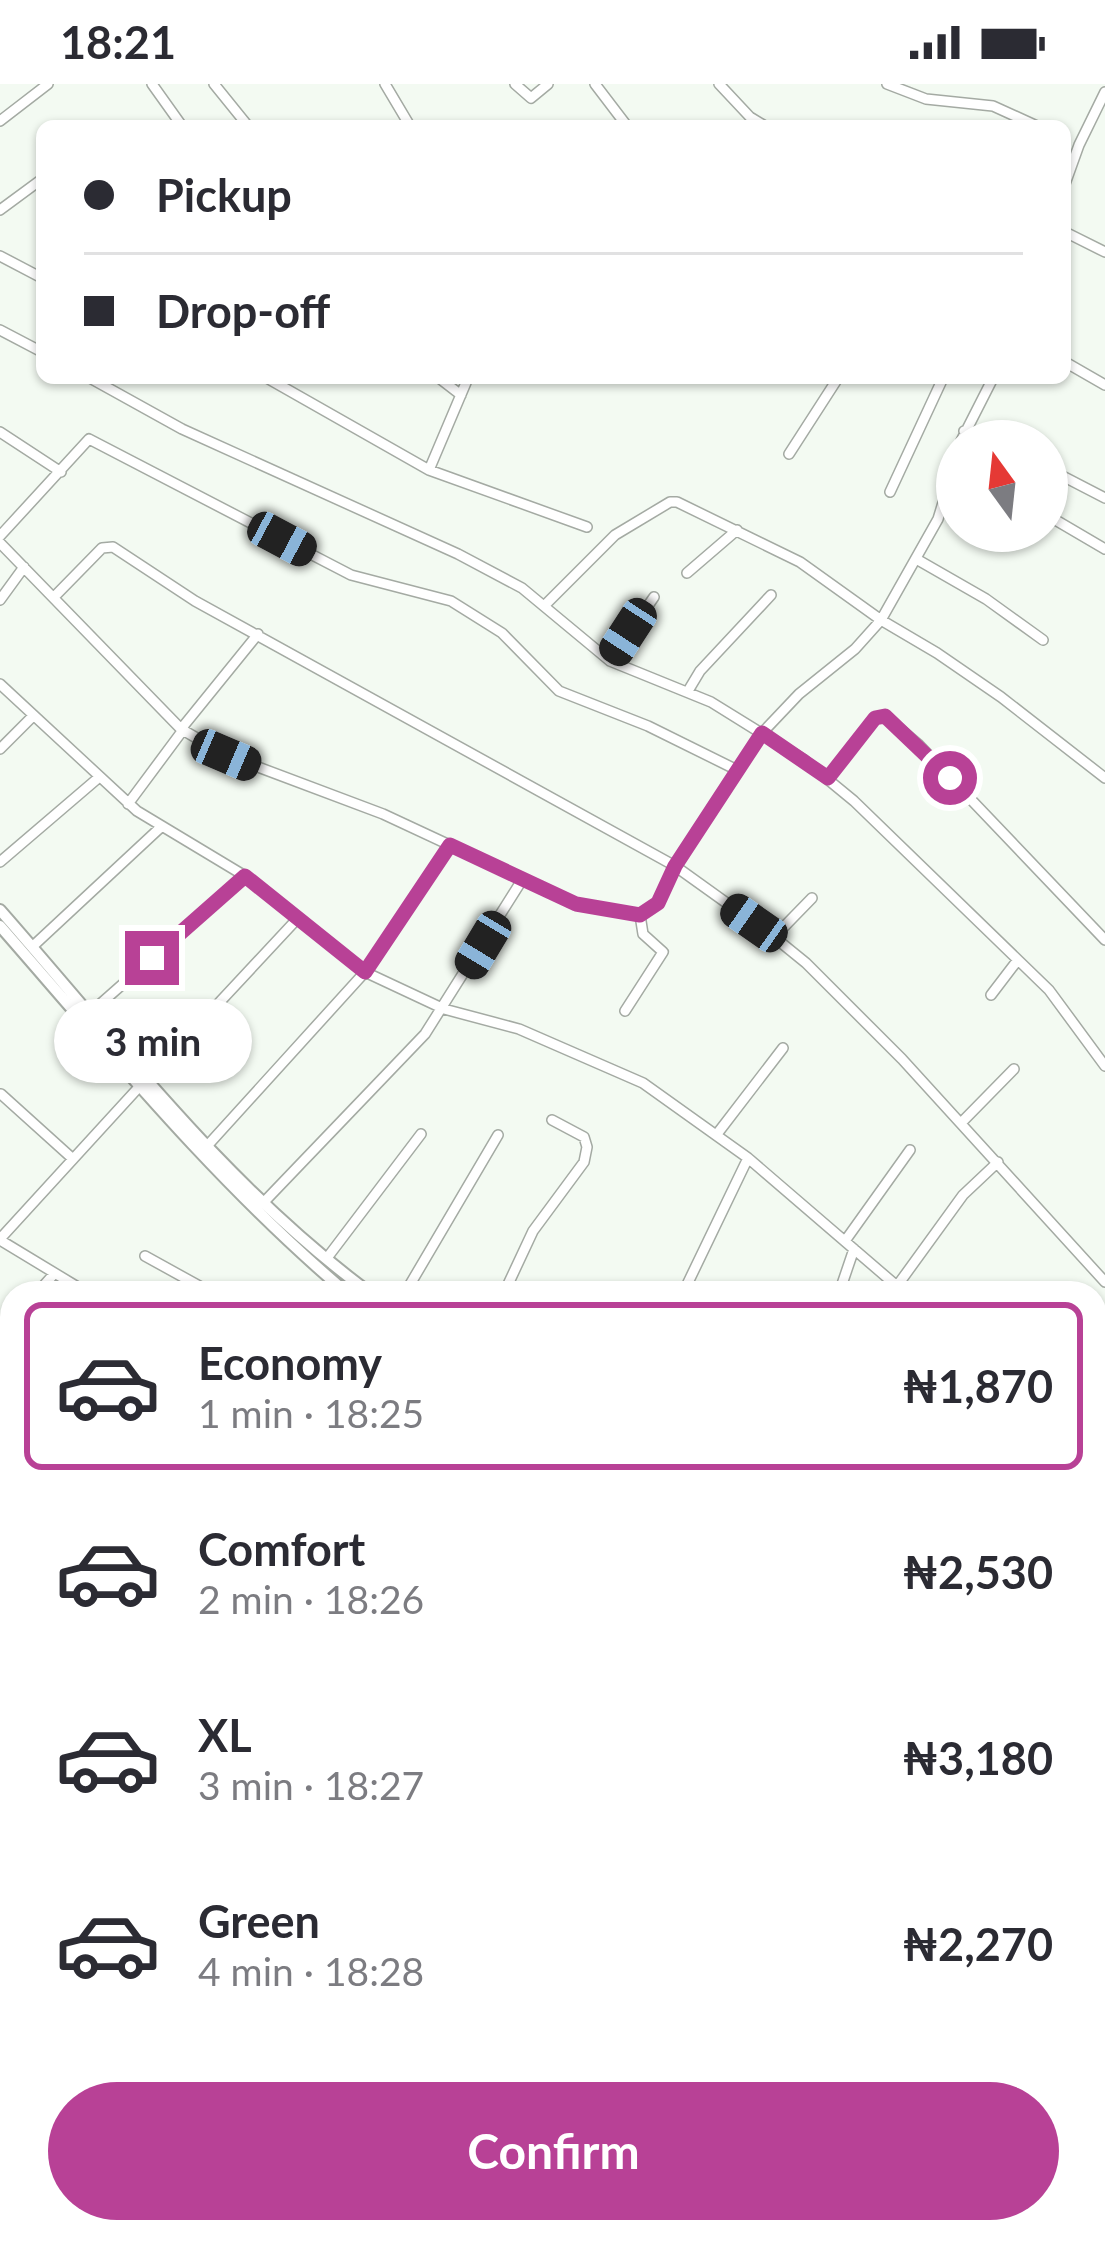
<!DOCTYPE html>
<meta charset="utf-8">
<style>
body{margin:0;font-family:Lato,sans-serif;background:#f7f7f7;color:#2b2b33;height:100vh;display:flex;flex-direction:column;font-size:45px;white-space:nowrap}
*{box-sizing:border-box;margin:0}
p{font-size:39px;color:#7c7c81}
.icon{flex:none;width:66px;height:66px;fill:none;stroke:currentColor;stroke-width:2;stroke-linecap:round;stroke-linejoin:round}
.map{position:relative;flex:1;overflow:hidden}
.details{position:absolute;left:0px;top:1197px;width:1107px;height:963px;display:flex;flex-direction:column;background:#fff;border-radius:36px 36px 0 0;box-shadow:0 3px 9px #0004}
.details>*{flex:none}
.hud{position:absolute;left:36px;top:36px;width:1035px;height:264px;border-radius:18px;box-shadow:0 3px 9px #0004;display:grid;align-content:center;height:264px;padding:0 48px;background:#fff}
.needle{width:78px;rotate:345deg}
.buttons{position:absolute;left:936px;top:336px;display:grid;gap:24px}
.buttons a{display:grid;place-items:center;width:132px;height:132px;border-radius:50%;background:#fff;box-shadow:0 3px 9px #0004;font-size:60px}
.end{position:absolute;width:54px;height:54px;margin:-27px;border:15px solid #b84196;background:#fff;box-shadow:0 0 0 6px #fff}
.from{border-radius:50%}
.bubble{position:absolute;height:84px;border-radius:42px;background:#fff;box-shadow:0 3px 9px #0004;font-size:39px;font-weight:700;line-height:84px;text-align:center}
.car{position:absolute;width:36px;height:72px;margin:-36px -18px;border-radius:15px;box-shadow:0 0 9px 3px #0007;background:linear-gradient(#222 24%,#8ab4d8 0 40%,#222 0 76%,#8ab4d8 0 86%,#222 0)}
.hud b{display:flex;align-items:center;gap:42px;height:114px;font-size:45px}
.hud b+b{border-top:3px solid #e1e1e2}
.hud i{width:30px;height:30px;background:#2b2b33}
ul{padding:21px 0 0;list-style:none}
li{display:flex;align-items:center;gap:36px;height:168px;margin:0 24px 18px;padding:0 24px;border:6px solid transparent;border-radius:18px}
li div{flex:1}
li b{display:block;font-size:45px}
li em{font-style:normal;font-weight:700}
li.on{border-color:#b84196}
li>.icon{width:108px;height:108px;stroke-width:1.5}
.cta{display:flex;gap:24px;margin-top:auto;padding:24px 48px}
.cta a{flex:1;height:138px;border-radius:72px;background:#b84196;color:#fff;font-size:48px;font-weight:700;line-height:138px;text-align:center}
.status{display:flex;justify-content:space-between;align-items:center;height:84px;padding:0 60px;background:#fff;direction:ltr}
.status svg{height:33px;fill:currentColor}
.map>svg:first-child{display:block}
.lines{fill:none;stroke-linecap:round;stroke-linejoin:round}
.minor-casing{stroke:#a4aaa3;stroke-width:12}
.major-casing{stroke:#a4aaa3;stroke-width:14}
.minor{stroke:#fff;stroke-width:9}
.major{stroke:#fff;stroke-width:10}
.route{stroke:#b84196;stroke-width:15}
</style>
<div class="status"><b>18:21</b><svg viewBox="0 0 49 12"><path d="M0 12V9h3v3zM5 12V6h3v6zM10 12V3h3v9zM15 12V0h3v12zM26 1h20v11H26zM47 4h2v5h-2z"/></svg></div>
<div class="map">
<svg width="1105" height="2158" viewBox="0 0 1105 2158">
<rect width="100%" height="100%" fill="#f3faf2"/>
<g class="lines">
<g class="minor-casing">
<path id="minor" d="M152 0 182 42
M214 0 248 42
M385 0 410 42
M515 0 531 14 548 0
M595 0 627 42
M719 0 750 33 765 42
M887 0 926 15 993 22 1037 42
M0 37 48 0
M1065 100 1079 61 1105 8
M0 126 42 95
M1065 148 1105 168
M0 172 42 194
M0 246 42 268
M1065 278 1105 301
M90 294 182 345 458 470 522 504 610 577 711 618 803 675 854 717 1049 906 1105 982
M267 294 429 386 587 443
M439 294 461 311
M741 294H742
M964 347 987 357
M0 348 61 388
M961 357 993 294
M789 370 838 294
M1047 384 1105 414
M429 386 468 294
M890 408 943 294
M1047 431 1105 465
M0 452 89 355 351 491 451 517 502 549 559 607 648 642 737 686
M0 459 181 645 226 671 383 730 576 820 640 831 658 819 675 782 762 649 799 610 855 565 881 536 938 435 957 373
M918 476 986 515 1043 556
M687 489 737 446
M54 513 102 464 113 463 195 517 675 782 774 853 806 879 902 975 1105 1198
M0 516 24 483
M545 521 615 451 670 418H677L800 478 881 536 937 569 1001 613 1105 694
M610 577 654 513
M0 600 137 727 245 792 365 888 444 925 519 945 643 999 748 1074 905 1209
M688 607 700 587 771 511
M181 645 258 550
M0 665 33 632
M828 694 875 635 885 632 918 660 1105 856
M128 720 183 646
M0 778 97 695
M774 853 812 814
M32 863 162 742
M991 911 1017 877
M625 927 663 868 643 850 640 831
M90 929 245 792
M148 995 298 834
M1 1010 73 1075
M961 1039 1014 985
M717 1050 783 964
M208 1061 365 888 450 761
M264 1118 425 950 522 796
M0 1155 139 1003
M0 1156 76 1202
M845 1157 910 1066
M145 1172 212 1209
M327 1174 421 1050
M897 1202 963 1111 998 1078
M37 1209 54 1190
M405 1209 498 1051
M504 1209 533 1147 584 1078 587 1063 584 1053 552 1036
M683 1209 748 1074
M839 1209 854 1165
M0 1259 12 1240
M1095 1349 1105 1354
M0 1395 12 1401
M1096 1511 1105 1487
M0 1551 12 1534
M0 1595 12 1599
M0 1666 12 1672
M1095 1747 1105 1730
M0 1828 12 1819
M0 1856 12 1859
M0 1944 12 1919
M1095 1983 1105 1963
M1095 2026 1105 2029
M390 2148 392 2158
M480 2148 497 2158
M731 2148 734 2158
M7 2158 12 2090
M94 2158 95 2148
M183 2158 184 2148
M274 2158 275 2148
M360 2158 361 2148
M582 2158 588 2148
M891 2158 896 2148
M1002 2158 1006 2148
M1093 2158 1105 2120"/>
</g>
<g class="major-casing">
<path id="major" d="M0 826C116 958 227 1104 370 1209
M0 842C111 969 218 1100 347 1209
M1095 1511 1105 1514
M1095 1525 1105 1528"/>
</g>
<use href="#minor" class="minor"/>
<use href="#major" class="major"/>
</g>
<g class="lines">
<path class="route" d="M152 874 245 792 365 888 450 761 576 820 640 831 658 819 675 782 762 649 828 694 875 634 885 632 950 694"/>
</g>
</svg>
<div class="buttons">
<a><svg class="needle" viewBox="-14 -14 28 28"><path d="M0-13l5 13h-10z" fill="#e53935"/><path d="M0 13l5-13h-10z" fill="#7c7c81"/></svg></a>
</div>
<i class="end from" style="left:950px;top:694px"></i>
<i class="end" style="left:152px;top:874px"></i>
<div class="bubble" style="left:54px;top:915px;width:198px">3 min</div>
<i class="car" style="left:282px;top:455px;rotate:118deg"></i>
<i class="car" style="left:628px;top:548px;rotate:213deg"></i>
<i class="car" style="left:226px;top:671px;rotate:113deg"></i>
<i class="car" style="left:754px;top:839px;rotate:305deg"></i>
<i class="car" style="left:483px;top:861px;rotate:211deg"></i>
<div class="hud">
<b><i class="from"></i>Pickup</b>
<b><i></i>Drop-off</b>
</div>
<section class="details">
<ul>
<li class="on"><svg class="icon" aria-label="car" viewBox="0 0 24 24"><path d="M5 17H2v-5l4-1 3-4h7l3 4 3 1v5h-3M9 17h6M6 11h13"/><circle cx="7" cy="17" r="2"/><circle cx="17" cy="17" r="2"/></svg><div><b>Economy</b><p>1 min · 18:25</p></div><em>₦1,870</em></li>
<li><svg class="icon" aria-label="car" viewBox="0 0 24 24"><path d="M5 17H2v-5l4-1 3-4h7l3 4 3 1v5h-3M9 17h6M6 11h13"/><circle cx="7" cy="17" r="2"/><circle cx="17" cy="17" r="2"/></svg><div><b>Comfort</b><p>2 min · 18:26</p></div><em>₦2,530</em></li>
<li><svg class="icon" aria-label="car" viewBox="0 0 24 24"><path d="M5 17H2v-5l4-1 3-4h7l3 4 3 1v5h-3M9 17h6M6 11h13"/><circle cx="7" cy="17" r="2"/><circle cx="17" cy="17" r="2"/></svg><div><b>XL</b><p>3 min · 18:27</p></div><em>₦3,180</em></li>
<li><svg class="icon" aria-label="car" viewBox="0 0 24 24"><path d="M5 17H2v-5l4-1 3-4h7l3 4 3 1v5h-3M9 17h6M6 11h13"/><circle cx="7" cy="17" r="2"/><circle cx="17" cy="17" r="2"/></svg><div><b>Green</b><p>4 min · 18:28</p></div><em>₦2,270</em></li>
</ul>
<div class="cta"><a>Confirm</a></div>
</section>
</div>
